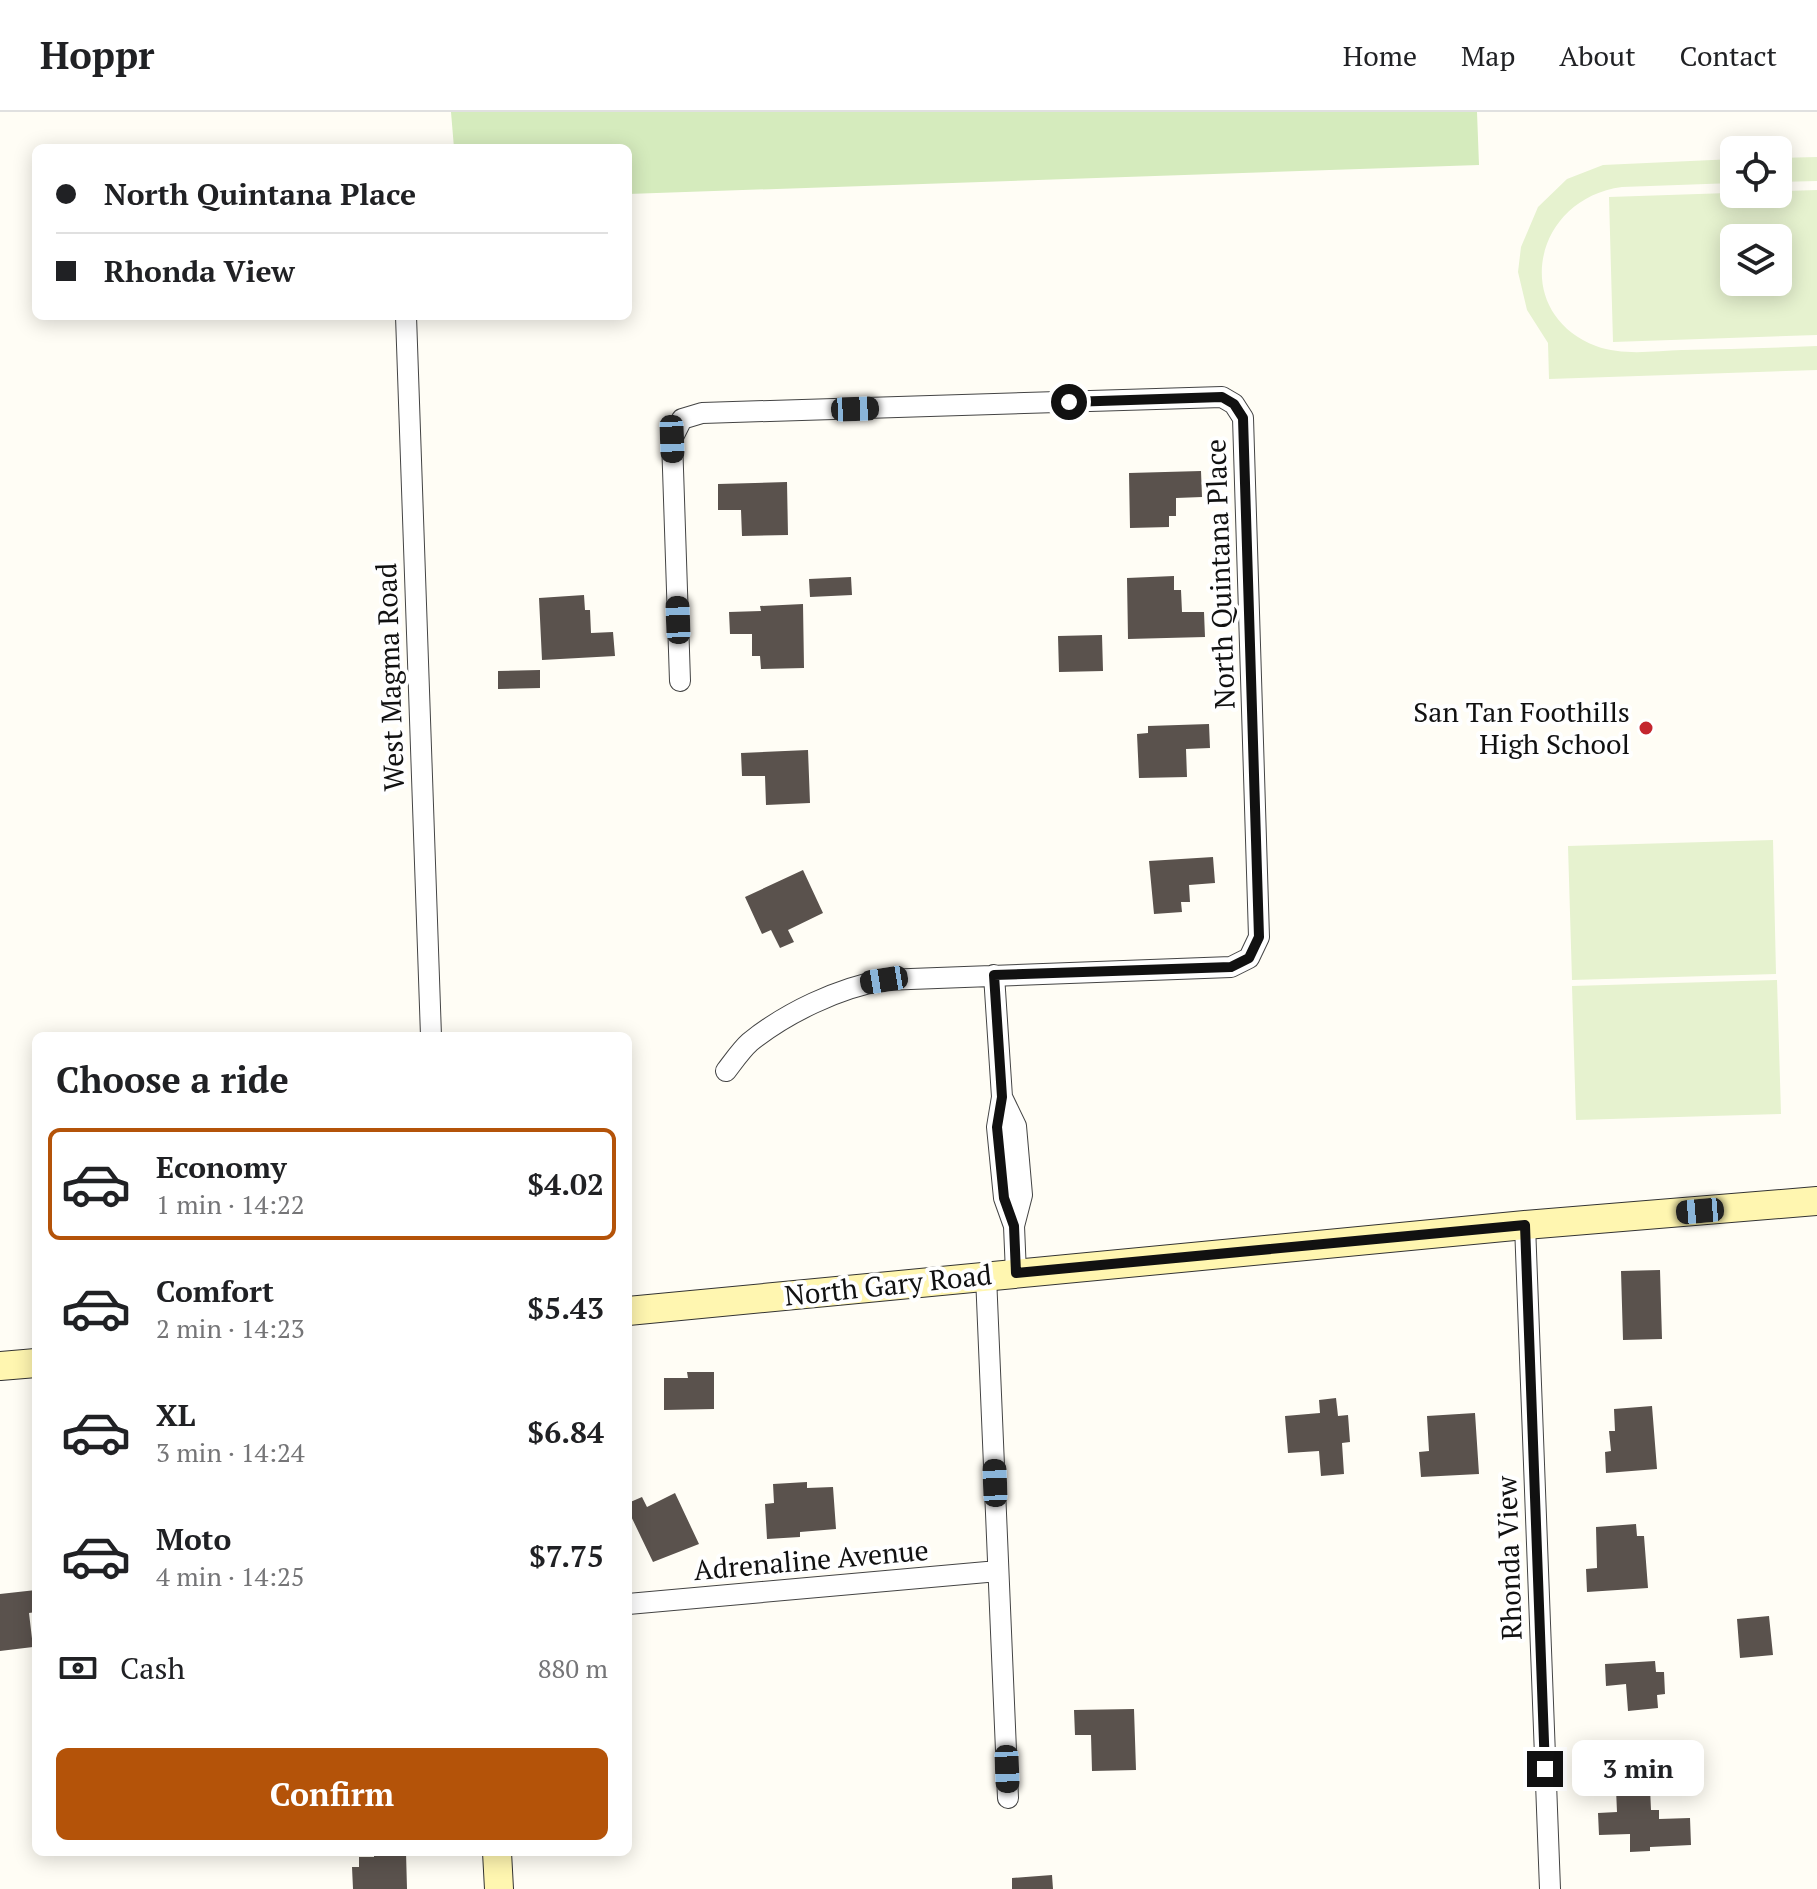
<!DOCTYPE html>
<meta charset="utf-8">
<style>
body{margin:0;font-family:"PT Serif",serif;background:#f2f2f2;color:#202124;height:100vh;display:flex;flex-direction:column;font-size:30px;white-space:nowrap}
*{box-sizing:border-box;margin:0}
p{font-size:26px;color:#757577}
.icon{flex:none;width:44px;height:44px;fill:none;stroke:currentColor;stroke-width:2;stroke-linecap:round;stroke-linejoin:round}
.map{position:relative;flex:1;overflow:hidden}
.drawer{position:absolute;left:32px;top:920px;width:600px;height:824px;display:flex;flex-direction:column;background:#fff;border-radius:12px;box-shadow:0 4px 20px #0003}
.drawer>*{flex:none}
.hud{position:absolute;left:32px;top:32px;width:600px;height:176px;border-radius:12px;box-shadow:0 4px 20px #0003;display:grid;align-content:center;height:176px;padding:0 24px;background:#fff}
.tools{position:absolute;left:1720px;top:24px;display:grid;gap:16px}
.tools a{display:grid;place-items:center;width:72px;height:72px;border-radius:12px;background:#fff;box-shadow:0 4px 20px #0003;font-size:40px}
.end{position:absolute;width:36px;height:36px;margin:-18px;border:10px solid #111;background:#fff;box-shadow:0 0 0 4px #fff}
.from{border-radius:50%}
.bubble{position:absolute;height:56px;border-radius:12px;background:#fff;box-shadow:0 4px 20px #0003;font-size:26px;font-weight:800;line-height:56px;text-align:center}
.car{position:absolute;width:24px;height:48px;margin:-24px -12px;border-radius:10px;box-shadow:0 0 6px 2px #0007;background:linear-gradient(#222 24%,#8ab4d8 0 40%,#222 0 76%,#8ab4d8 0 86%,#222 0)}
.hud b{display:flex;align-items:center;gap:28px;height:76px;font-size:30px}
.hud b+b{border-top:2px solid #e0e0e0}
.hud i{width:20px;height:20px;background:#202124}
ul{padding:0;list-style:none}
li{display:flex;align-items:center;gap:24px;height:112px;margin:0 16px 12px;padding:0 8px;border:4px solid transparent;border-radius:12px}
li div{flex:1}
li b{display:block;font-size:30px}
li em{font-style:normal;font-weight:800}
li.current{border-color:#b45309}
li>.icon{width:72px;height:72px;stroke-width:1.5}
h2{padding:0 24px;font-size:36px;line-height:96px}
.pay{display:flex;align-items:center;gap:20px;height:88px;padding:0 24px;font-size:30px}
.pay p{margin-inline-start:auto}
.button{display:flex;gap:16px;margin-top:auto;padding:16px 24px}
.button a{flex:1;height:92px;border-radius:12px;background:#b45309;color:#fff;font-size:32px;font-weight:800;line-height:92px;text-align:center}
header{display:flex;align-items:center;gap:48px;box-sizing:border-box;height:112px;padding:0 40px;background:#fff;border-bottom:2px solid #e0e0e0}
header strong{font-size:38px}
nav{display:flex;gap:44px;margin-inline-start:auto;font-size:28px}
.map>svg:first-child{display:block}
.green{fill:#d5ebbd}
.pitch{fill:#e6f2cf;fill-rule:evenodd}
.building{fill:#5a524d}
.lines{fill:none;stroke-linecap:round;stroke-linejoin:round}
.street-casing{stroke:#444;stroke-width:22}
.secondary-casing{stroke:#333;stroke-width:30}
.street{stroke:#fff;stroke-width:20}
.secondary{stroke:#fff6b0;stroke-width:28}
.route{stroke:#111;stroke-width:10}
.poi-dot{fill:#c4262e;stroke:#fff;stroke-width:3}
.labels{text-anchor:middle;stroke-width:8;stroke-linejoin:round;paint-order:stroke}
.street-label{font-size:28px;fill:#111;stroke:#fff}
.poi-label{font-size:28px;fill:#111;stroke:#fff;text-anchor:end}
</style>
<header>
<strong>Hoppr</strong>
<nav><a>Home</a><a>Map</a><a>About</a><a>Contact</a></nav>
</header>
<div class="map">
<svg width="1817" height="1777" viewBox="0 0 1817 1777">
<rect width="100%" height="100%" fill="#fffdf5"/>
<path class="green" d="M451 0H1477L1479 53 628 82V36H454Z"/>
<path class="pitch" d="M1817 45V69L1778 70V46Z
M1734 47V71L1622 75C1532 87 1510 201 1596 234 1623 244 1654 239 1682 238 1727 237 1772 236 1817 234V258L1549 267 1548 231 1527 198 1518 160 1521 135 1538 95 1567 67 1603 53Z
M1817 78V223L1613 230 1609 85ZM1734 126H1778V170H1734Z
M1773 728 1776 862 1572 868 1568 734Z
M1777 868 1781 1002 1576 1008 1572 874Z"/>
<path class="building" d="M1201 359 1202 385 1176 386V404H1169V415L1130 416 1129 361Z
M787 370 788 423 742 424 741 398H718V372Z
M1174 464V478H1181L1182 500H1204L1205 525 1128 527 1127 466Z
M851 465 852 483 810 485 809 467Z
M584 483 585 498H590L591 521 613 520 615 544 542 548 539 486Z
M803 492 804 556 761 557 760 544H752V522H730L729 500 761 499 760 494Z
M1102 523 1103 559 1059 560 1058 524Z
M540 558V576L498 577V559Z
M1209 612 1210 636 1186 637 1187 665 1139 666 1137 622 1148 621V614Z
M808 638 810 691 766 693 765 664H742L741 641Z
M1213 745 1215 771 1189 773 1190 790H1181L1182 800 1154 802 1149 749Z
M803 758 823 801 788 818 794 830 780 836 771 818 762 822 745 785Z
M1660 1158 1662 1227 1623 1228 1621 1159Z
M687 1260H714V1297L664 1298V1266H688Z
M1336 1286 1338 1304 1348 1303 1350 1330 1342 1331 1344 1362 1321 1364 1319 1339 1288 1341 1285 1304 1320 1301 1319 1288Z
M1652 1294 1657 1357 1606 1361 1605 1340 1611 1339 1609 1319H1615L1614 1297Z
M1475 1301 1479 1362 1421 1365 1419 1340 1429 1339 1427 1304Z
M807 1370V1376L833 1375 836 1417 800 1420V1425L767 1427 765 1392 774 1391 773 1372Z
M675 1381 699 1432 653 1450 628 1398V1391L642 1385 647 1395Z
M1636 1412 1637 1424H1644L1648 1476 1587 1480 1586 1457 1597 1456 1596 1415Z
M36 1478V1500L29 1501 33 1535 0 1539V1482Z
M1769 1504 1773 1543 1740 1546 1737 1507Z
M1655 1549 1656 1560H1664L1665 1582 1657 1583 1658 1596 1628 1599 1626 1572 1606 1574 1605 1552Z
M1134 1597 1136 1658 1092 1659 1091 1623H1075L1074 1598Z
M1650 1676 1651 1698H1659V1707L1690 1706 1691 1733 1650 1735V1739L1630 1740V1722L1599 1723 1598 1701 1617 1700 1616 1677Z
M374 1740H406L407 1777H353L352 1755H359V1745H374Z
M1052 1763 1053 1777H1012V1766Z"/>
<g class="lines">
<g class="street-casing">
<path id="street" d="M406 204 431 924
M680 569 672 327 682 307 702 301 1222 285 1234 292 1243 306 1259 825 1249 846 1231 855 884 868C838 876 786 901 750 930 741 938 733 950 726 959
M994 863 1002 985 997 1015 1004 1086 1014 1114 1016 1161
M1002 985 1016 1014 1022 1083 1014 1114
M1525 1113 1550 1777
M986 1164 1008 1686
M628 1492 998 1459"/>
</g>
<g class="secondary-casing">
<path id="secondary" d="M628 1199 1525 1113 1817 1089
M0 1254 36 1251
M497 1740 499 1777"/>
</g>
<use href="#street" class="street"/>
<use href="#secondary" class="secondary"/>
</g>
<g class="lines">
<path class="route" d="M1069 290 1222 285 1234 292 1243 306 1259 825 1249 846 1231 855 994 863 1002 985 997 1015 1004 1086 1014 1114 1016 1161 1525 1113 1545 1657"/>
</g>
<circle class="poi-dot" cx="1646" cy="616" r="8"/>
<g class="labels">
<g class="street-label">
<text transform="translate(1220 462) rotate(-92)" y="10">North Quintana Place</text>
<text transform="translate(390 565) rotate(-92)" y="10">West Magma Road</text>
<text transform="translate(888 1173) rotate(-6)" y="10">North Gary Road</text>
<text transform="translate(1509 1446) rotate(-92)" y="10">Rhonda View</text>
<text transform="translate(811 1448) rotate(-5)" y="10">Adrenaline Avenue</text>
</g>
<g class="poi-label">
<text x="1630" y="610">San Tan Foothills<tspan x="1630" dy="32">High School</tspan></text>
</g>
</g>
</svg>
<div class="tools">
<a><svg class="icon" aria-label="locate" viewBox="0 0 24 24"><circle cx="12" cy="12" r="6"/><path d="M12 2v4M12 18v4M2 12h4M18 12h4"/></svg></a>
<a><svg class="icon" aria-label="layers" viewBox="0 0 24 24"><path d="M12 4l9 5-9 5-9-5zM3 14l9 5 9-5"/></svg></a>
</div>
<i class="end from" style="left:1069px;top:290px"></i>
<i class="end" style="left:1545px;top:1657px"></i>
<div class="bubble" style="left:1572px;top:1628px;width:132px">3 min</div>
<i class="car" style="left:855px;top:297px;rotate:88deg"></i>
<i class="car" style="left:672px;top:327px;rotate:178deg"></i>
<i class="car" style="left:678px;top:508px;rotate:358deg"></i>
<i class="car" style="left:884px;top:868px;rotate:261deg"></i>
<i class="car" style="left:1700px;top:1099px;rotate:265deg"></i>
<i class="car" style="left:995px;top:1371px;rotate:358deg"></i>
<i class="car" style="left:1007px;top:1657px;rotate:178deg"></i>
<div class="hud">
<b><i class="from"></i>North Quintana Place</b>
<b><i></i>Rhonda View</b>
</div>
<section class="drawer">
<h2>Choose a ride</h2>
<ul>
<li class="current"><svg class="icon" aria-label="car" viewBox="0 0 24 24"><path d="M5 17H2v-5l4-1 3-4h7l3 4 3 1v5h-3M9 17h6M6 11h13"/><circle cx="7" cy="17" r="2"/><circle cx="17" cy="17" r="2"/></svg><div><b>Economy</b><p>1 min · 14:22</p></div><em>$4.02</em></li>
<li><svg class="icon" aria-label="car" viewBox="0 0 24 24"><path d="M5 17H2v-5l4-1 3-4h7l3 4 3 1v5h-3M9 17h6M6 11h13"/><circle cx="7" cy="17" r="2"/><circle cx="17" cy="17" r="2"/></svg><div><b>Comfort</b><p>2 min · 14:23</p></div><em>$5.43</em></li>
<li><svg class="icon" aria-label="car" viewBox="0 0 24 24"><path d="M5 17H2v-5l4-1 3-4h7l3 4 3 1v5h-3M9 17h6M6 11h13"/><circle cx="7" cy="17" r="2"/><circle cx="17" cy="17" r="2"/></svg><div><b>XL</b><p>3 min · 14:24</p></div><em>$6.84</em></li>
<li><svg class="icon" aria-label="car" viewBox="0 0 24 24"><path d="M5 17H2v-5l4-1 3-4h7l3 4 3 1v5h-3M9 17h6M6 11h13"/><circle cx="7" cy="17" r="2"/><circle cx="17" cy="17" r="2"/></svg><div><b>Moto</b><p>4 min · 14:25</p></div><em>$7.75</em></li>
</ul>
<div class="pay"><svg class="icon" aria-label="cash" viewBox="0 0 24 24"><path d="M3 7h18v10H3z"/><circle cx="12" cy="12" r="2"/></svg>Cash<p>880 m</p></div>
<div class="button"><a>Confirm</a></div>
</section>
</div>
